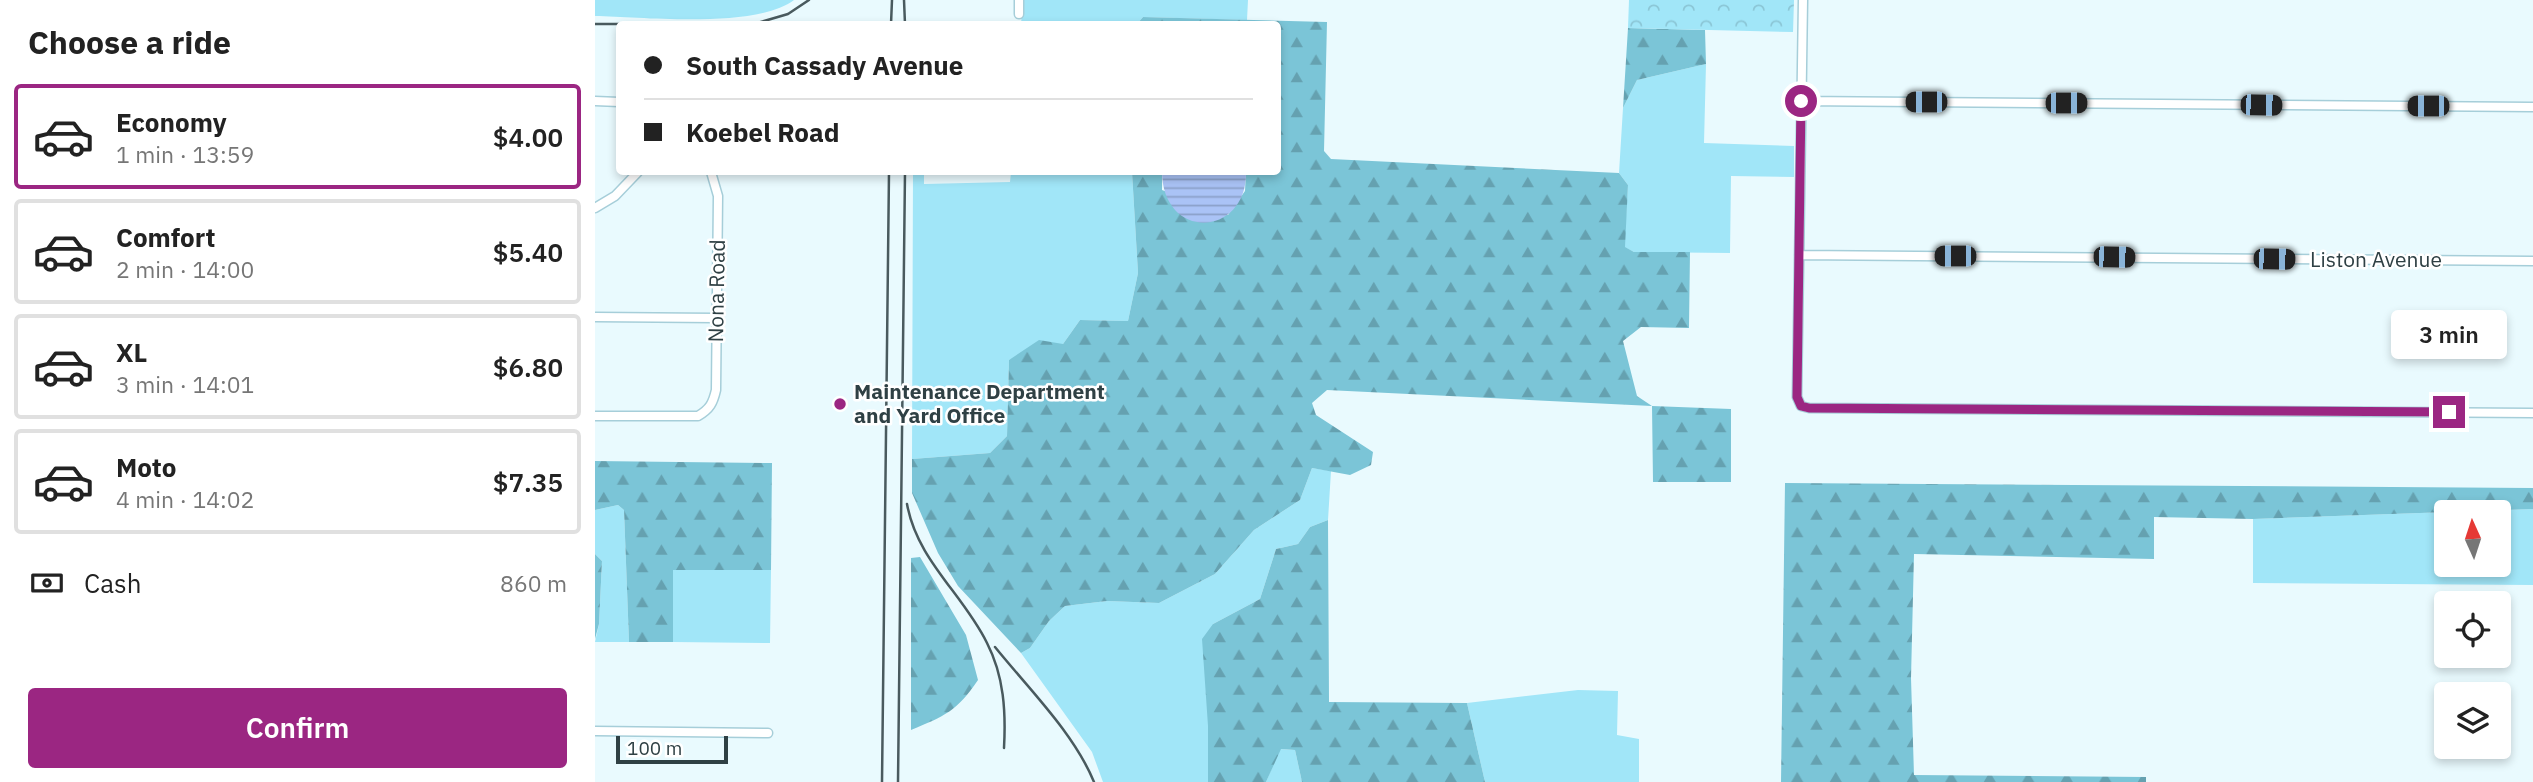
<!DOCTYPE html>
<meta charset="utf-8">
<style>
body{margin:0;font-family:"IBM Plex Sans",sans-serif;background:#f2f2f2;color:#222;height:100vh;display:flex;flex-direction:column;font-size:26px;white-space:nowrap}
*{box-sizing:border-box;margin:0}
p{font-size:23px;color:#767676}
.icon{flex:none;width:38px;height:38px;fill:none;stroke:currentColor;stroke-width:2;stroke-linecap:round;stroke-linejoin:round}
.map{position:relative;flex:1;overflow:hidden}
.sheet{display:flex;flex-direction:column;background:#fff;width:595px}
.sheet>*{flex:none}
.top-card{position:absolute;left:21px;top:21px;width:665px;height:154px;border-radius:7px;box-shadow:0 4px 10px #0003;display:grid;align-content:center;height:154px;padding:0 28px;background:#fff}
.needle{width:46px;rotate:357deg}
.buttons{position:absolute;left:1839px;top:500px;display:grid;gap:14px}
.buttons a{display:grid;place-items:center;width:77px;height:77px;border-radius:7px;background:#fff;box-shadow:0 4px 10px #0003;font-size:35px}
.scale{position:absolute;left:21px;bottom:18px;width:112px;box-sizing:border-box;padding-left:7px;border:4px solid #2f4044;border-top:0;font-size:19px;line-height:24px;white-space:nowrap;color:#2f4044;-webkit-text-stroke:5px #fff;paint-order:stroke}
.end{position:absolute;width:32px;height:32px;margin:-16px;border:9px solid #9b2682;background:#fff;box-shadow:0 0 0 4px #fff}
.from{border-radius:50%}
.bubble{position:absolute;height:49px;border-radius:7px;background:#fff;box-shadow:0 4px 10px #0003;font-size:23px;font-weight:600;line-height:49px;text-align:center}
.car{position:absolute;width:21px;height:42px;margin:-21px -10px;border-radius:9px;box-shadow:0 0 5px 2px #0007;background:linear-gradient(#222 24%,#8ab4d8 0 40%,#222 0 76%,#8ab4d8 0 86%,#222 0)}
.top-card b{display:flex;align-items:center;gap:24px;height:66px;font-size:26px}
.top-card b+b{border-top:2px solid #e0e0e0}
.top-card i{width:18px;height:18px;background:#222}
ul{padding:0;list-style:none}
li{display:flex;align-items:center;gap:21px;height:105px;margin:0 14px 10px;padding:0 14px;border:4px solid #e0e0e0;border-radius:7px}
li div{flex:1}
li b{display:block;font-size:26px}
li em{font-style:normal;font-weight:600}
li.active{border-color:#9b2682}
li>.icon{width:63px;height:63px;stroke-width:1.5}
h2{padding:0 28px;font-size:32px;line-height:84px}
.pay{display:flex;align-items:center;gap:18px;height:77px;padding:0 28px;font-size:26px}
.pay p{margin-inline-start:auto}
.action{display:flex;gap:14px;margin-top:auto;padding:14px 28px}
.action a{flex:1;height:80px;border-radius:7px;background:#9b2682;color:#fff;font-size:28px;font-weight:600;line-height:80px;text-align:center}
main{display:flex;flex:1;min-height:0}
.map>svg:first-child{display:block}
.green{fill:#a1e6f8;fill-rule:evenodd}
.forest{fill:url(#forest-firs)}
.park{fill:url(#park-crowns)}
.water{fill:url(#water-rules)}
.lines{fill:none;stroke-linecap:round;stroke-linejoin:round}
.minor-casing{stroke:#a6ced9;stroke-width:11}
.minor{stroke:#fff;stroke-width:8}
.rail{stroke:#495a5e;stroke-width:2.5}
.route{stroke:#9b2682;stroke-width:9}
.poi-dot{fill:#9b2682;stroke:#fff;stroke-width:2.5}
.labels{text-anchor:middle;stroke-width:5;stroke-linejoin:round;paint-order:stroke}
.street-label{font-size:21px;fill:#2f4044;stroke:#fff}
.poi-label{font-size:21px;font-weight:bold;fill:#2f4044;stroke:#fff;text-anchor:start}
</style>
<main>
<section class="sheet">
<h2>Choose a ride</h2>
<ul>
<li class="active"><svg class="icon" aria-label="car" viewBox="0 0 24 24"><path d="M5 17H2v-5l4-1 3-4h7l3 4 3 1v5h-3M9 17h6M6 11h13"/><circle cx="7" cy="17" r="2"/><circle cx="17" cy="17" r="2"/></svg><div><b>Economy</b><p>1 min · 13:59</p></div><em>$4.00</em></li>
<li><svg class="icon" aria-label="car" viewBox="0 0 24 24"><path d="M5 17H2v-5l4-1 3-4h7l3 4 3 1v5h-3M9 17h6M6 11h13"/><circle cx="7" cy="17" r="2"/><circle cx="17" cy="17" r="2"/></svg><div><b>Comfort</b><p>2 min · 14:00</p></div><em>$5.40</em></li>
<li><svg class="icon" aria-label="car" viewBox="0 0 24 24"><path d="M5 17H2v-5l4-1 3-4h7l3 4 3 1v5h-3M9 17h6M6 11h13"/><circle cx="7" cy="17" r="2"/><circle cx="17" cy="17" r="2"/></svg><div><b>XL</b><p>3 min · 14:01</p></div><em>$6.80</em></li>
<li><svg class="icon" aria-label="car" viewBox="0 0 24 24"><path d="M5 17H2v-5l4-1 3-4h7l3 4 3 1v5h-3M9 17h6M6 11h13"/><circle cx="7" cy="17" r="2"/><circle cx="17" cy="17" r="2"/></svg><div><b>Moto</b><p>4 min · 14:02</p></div><em>$7.35</em></li>
</ul>
<div class="pay"><svg class="icon" aria-label="cash" viewBox="0 0 24 24"><path d="M3 7h18v10H3z"/><circle cx="12" cy="12" r="2"/></svg>Cash<p>860 m</p></div>
<div class="action"><a>Confirm</a></div>
</section>
<div class="map">
<svg width="1938" height="782" viewBox="0 0 1938 782">
<defs>
<pattern id="forest-firs" width="22" height="20" patternUnits="userSpaceOnUse" patternTransform="scale(1.75)"><rect width="22" height="20" fill="#7bc5d7"/><path d="M5 1l3.5 6h-7zM16 11l3.5 6h-7z" fill="#65a1b0"/></pattern>
<pattern id="park-crowns" width="20" height="18" patternUnits="userSpaceOnUse" patternTransform="scale(1.75)"><rect width="20" height="18" fill="#a1e6f8"/><path d="M2 6a3 3 0 1 1 6 0M12 15a3 3 0 1 1 6 0" fill="none" stroke="#8bc6d6"/></pattern>
<pattern id="water-rules" width="6" height="5" patternUnits="userSpaceOnUse" patternTransform="scale(1.75)"><rect width="6" height="5" fill="#aac3f6"/><path d="M0 2.5h6" fill="none" stroke="#8ba0c9"/></pattern>
</defs>
<rect width="100%" height="100%" fill="#e9fafe"/>
<path class="green" d="M0 0H199C160 29 50 17 0 16Z
M428 0H653L652 20 548 17 542 24H426Z
M1111 64 1109 143 1199 146V177L1136 176 1135 253 1039 252 1029 247 1033 185 1024 173 1028 108 1042 80Z
M318 172H329V184L415 182 416 172H537L543 273 533 321 485 320 468 344 414 360 412 436 395 453 317 459Z
M717 468 736 471 733 520 715 527 703 544 681 549 665 599 618 624 613 726V782H508L497 752 426 653 435 648 454 621 470 606 512 601 564 603 620 574 659 530 705 500Z
M23 505 29 510 34 642H0L4 624 7 561 0 554V510Z
M1938 509V585L1658 583V519ZM1852 513H1904V565H1852Z
M104 569 176 570 175 643 78 642V570Z
M983 690 1023 691 1022 735 1044 739V782H890L872 703Z
M685 749 700 750 707 782H671Z"/>
<path class="forest" d="M548 17 732 22 729 151 736 159 1024 173 1033 185 1030 247 1039 252H1095L1094 328 1046 327 1028 341 1042 396 1057 406 1136 409V482H1058L1057 406 732 390 717 403 721 415 778 452 776 465 755 475 717 468 705 500 659 530 620 574 564 603 512 601 470 606 454 621 435 648 426 653 363 586 343 553 317 493V459L395 453 412 436 414 360 444 340 468 344 485 320 533 321 543 273 537 172H567V190L633 215 650 191 651 172H682V24H542Z
M1033 28 1110 30 1111 64 1042 80 1028 108Z
M0 461 177 463 176 570H78V642H34L29 510 23 505 0 510Z
M1190 483 1938 488V509L1658 519 1559 517V559L1319 554 1316 678 1319 775 1551 777V782H1186Z
M733 520 734 702 872 703 890 782H707L700 750 686 749 671 782H613V726L607 639 618 624 665 599 681 549 703 544 715 527Z
M0 554 7 561 4 624 0 639Z
M325 557 371 635 383 680C362 711 350 716 316 730V558Z"/>
<path class="park" d="M1034 0H1199L1198 32 1033 28Z"/>
<path class="water" d="M567 172H651C652 237 568 242 567 172Z"/>
<g class="lines">
<g class="minor-casing">
<path id="minor" d="M1208 0 1202 397 1206 406 1214 408 1938 413
M424 14V0
M0 101 24 102
M1206 101 1938 107
M0 208 20 196 43 172
M1204 255 1938 261
M0 317 121 318
M0 416H103C115 409 118 403 121 390L123 196 116 172
M0 731 173 733"/>
</g>
<use href="#minor" class="minor"/>
<path class="rail" d="M309 0 310 24
M0 24H31
M159 24 193 14 214 0
M296 24 297 0
M312 504C322 560 368 594 392 643 409 676 411 712 409 748
M400 647C433 688 479 733 499 782
M287 782 294 172
M303 782 310 172"/>
</g>
<g class="lines">
<path class="route" d="M1206 101 1202 397 1206 406 1214 408 1854 412"/>
</g>
<circle class="poi-dot" cx="245" cy="404" r="7"/>
<g class="labels">
<g class="street-label">
<text x="1781" y="267">Liston Avenue</text>
<text transform="translate(122 291) rotate(-89)" y="7">Nona Road</text>
</g>
<g class="poi-label">
<text x="259" y="399">Maintenance Department<tspan x="259" dy="24">and Yard Office</tspan></text>
</g>
</g>
</svg>
<div class="buttons">
<a><svg class="needle" viewBox="-14 -14 28 28"><path d="M0-13l5 13h-10z" fill="#e53935"/><path d="M0 13l5-13h-10z" fill="#767676"/></svg></a>
<a><svg class="icon" aria-label="locate" viewBox="0 0 24 24"><circle cx="12" cy="12" r="6"/><path d="M12 2v4M12 18v4M2 12h4M18 12h4"/></svg></a>
<a><svg class="icon" aria-label="layers" viewBox="0 0 24 24"><path d="M12 4l9 5-9 5-9-5zM3 14l9 5 9-5"/></svg></a>
</div>
<div class="scale">100 m</div>
<i class="end from" style="left:1206px;top:101px"></i>
<i class="end" style="left:1854px;top:412px"></i>
<div class="bubble" style="left:1796px;top:310px;width:116px">3 min</div>
<i class="car" style="left:1331px;top:102px;rotate:270deg"></i>
<i class="car" style="left:1471px;top:103px;rotate:90deg"></i>
<i class="car" style="left:1666px;top:105px;rotate:91deg"></i>
<i class="car" style="left:1833px;top:106px;rotate:270deg"></i>
<i class="car" style="left:1360px;top:256px;rotate:270deg"></i>
<i class="car" style="left:1519px;top:257px;rotate:91deg"></i>
<i class="car" style="left:1679px;top:259px;rotate:91deg"></i>
<div class="top-card">
<b><i class="from"></i>South Cassady Avenue</b>
<b><i></i>Koebel Road</b>
</div>
</div>
</main>
